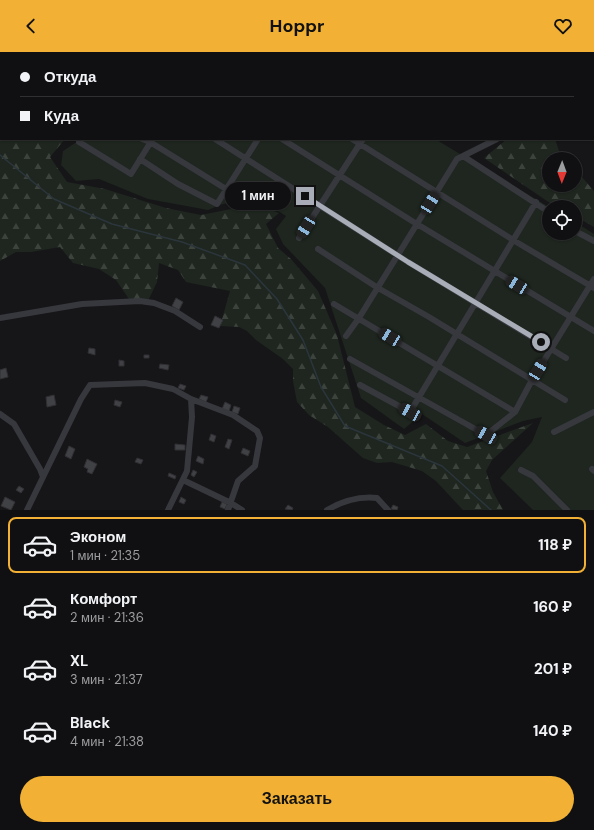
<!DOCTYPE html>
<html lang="ru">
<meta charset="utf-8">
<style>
body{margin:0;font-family:"DM Sans",sans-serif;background:#19191b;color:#f1f3f6;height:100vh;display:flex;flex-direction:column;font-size:15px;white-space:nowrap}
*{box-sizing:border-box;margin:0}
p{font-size:13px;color:#9c9d9f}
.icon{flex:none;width:22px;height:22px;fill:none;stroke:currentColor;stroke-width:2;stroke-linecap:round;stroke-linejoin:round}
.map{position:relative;height:458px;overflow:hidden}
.drawer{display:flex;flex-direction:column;background:#101012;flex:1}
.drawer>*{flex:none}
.guide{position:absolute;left:0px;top:0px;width:594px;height:88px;box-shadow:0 1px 3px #0004,0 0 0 1px #303032;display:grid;align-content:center;height:88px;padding:0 20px;background:#101012}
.needle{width:26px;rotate:181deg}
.tools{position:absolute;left:542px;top:100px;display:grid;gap:8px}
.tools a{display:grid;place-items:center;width:40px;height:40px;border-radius:50%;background:#101012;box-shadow:0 1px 3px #0004,0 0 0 1px #303032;font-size:20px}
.end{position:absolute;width:18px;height:18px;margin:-9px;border:5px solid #a8adb8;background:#111;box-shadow:0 0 0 2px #111}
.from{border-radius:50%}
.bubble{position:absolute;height:28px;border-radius:14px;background:#101012;box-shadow:0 1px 3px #0004,0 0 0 1px #303032;font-size:13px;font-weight:700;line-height:28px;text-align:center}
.car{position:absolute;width:12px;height:24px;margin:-12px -6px;border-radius:5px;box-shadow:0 0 3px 1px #0007;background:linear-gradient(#222 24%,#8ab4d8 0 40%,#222 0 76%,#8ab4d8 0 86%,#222 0)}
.guide b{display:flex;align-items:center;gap:14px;height:38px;font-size:15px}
.guide b+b{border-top:1px solid #303032}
.guide i{width:10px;height:10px;background:#f1f3f6}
ul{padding:7px 0 0;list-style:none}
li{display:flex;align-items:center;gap:12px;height:56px;margin:0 8px 6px;padding:0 12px;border:2px solid transparent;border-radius:8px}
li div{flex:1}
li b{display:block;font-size:15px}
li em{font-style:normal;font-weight:700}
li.active{border-color:#f2b134}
li>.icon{width:36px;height:36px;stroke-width:1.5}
.action{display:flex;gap:8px;margin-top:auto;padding:8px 20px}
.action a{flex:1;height:46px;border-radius:24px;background:#f2b134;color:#111;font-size:16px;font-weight:700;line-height:46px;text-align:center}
header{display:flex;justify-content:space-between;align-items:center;height:52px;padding:0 20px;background:#f2b134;color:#111;font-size:18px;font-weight:700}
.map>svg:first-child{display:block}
.forest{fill:url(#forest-firs)}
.cemetery{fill:url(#cemetery-stones)}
.garden{fill:#1e261f}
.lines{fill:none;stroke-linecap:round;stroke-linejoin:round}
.stream{stroke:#2c353c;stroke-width:1.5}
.building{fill:#404145;stroke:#303034}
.minor{stroke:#37383d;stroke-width:6}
.route{stroke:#a8adb8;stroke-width:5}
</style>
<header><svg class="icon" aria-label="back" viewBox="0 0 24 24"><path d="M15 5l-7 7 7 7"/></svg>Hoppr<svg class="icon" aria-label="heart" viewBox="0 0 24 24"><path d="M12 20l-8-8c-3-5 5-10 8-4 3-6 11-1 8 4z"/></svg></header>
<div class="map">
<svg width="594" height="458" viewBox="0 0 594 458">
<defs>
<pattern id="forest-firs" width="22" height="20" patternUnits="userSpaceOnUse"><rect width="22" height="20" fill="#1e261f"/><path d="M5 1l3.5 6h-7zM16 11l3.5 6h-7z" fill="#3c433d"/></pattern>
<pattern id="cemetery-stones" width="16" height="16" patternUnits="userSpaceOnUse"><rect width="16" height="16" fill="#1e261f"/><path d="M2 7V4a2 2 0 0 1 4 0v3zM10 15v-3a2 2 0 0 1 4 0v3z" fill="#3c433d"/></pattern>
</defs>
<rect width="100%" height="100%" fill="#161618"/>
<path class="forest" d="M302 0H472L474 1H304Z
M0 39 1 87H65L50 105 67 130 105 137 166 156 201 163 256 152 279 161 266 172 278 196 291 207 318 239 337 283 355 355 384 373 405 383 426 372 448 389 467 395 533 371 492 408 486 419 493 440 503 458H463L436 429 422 419 392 410 377 411 363 406 328 375 309 363 297 350 293 329V317L283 307 256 288 247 279 239 275 220 274 230 239 186 230 178 218 159 211 157 230 146 253 129 247 116 228 99 217 73 211 60 195 31 200H16L0 209Z
M507 87H555L559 99 566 107H549V133H575V117L594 139V175L575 164V155H557L547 149 484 106Z"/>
<path class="cemetery" d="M503 0H594V56L593 1Z"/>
<path class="garden" d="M0 0H292L294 1H1V32Z
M81 87H435L549 155V181H575V170L594 182V458H533L500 426 532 390 542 365 523 369 465 391 422 362 404 377 361 346 325 236 283 192 276 177 286 164 254 144 220 153 208 158 148 147 99 127 76 129 61 113 63 99Z"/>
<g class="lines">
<path class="stream" d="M0 103 54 147 112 172 182 190 245 213 277 247 303 288 321 335 345 374 442 414 491 458"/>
</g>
<path class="building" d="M176 246 183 250 179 258 172 254Z
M215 264 223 268 219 276 211 273Z
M89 296 95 297V303L88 301Z
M144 303H149V306H144Z
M119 308 124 309V314H119Z
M160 312 169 313 168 318 159 316Z
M6 316 8 325 0 327V318Z
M180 332 186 334 184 338 178 336Z
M54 343 56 353 47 355 46 345Z
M201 343 208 345 206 350 199 347Z
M115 348 122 350 120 355 114 353Z
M225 350 231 353 229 359 222 357Z
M234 354 240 356 238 362 232 360Z
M211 382 216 384 214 390 209 388Z
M228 387 232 388 229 397 225 395Z
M175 392 185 393V398H175Z
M69 394 75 397 71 407 65 404Z
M243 396 250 399 248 404 241 401Z
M198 404 204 407 203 412 196 409Z
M137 406 143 408 141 412 135 410Z
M87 407 97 412 92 422 87 420 88 417 84 415Z
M193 418 197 420 194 425 191 423Z
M169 421 176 424 175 427 168 424Z
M19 434 24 437 21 441 16 438Z
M5 445 15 450 11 458 1 454Z
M181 445 186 448 184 452 179 450Z
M222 450 227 452 225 457 220 455Z
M288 453 293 456 292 458 285 457Z
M393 453 398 455 397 458 391 457Z"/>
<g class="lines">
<path class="minor" d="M77 0 78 1
M146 0 148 1
M213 0 214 1
M492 0 494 1
M100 1 101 0
M206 1 207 0
M593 62 594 63
M142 87 150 90 226 137 244 151
M215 87 408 210 566 306
M282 87 412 169 594 279
M352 87 518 191 594 236
M79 90 131 122 152 88
M463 104 549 160
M140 107 178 132 217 152 258 87
M575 179 594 189
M299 186 363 87
M318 197 378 236 429 265 565 348
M334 252 515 360
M0 266 82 252 140 249 154 251 175 259 200 275
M346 284 359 266 457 107 497 87
M350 307 486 383 515 360 532 328 594 227
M360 333 410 360 536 150
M0 362 14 372 40 417 43 425
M554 380 594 360
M592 417 594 419
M521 418 533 424 567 458
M183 428 231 451 242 458
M27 458 81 347 90 333 145 331 173 337 191 347 233 363 257 379 260 386 255 414 238 429 228 458
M168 458 187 419 192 365 191 347
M327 458C343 449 358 444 377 446L388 458"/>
</g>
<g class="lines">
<path class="route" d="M305 144 408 210 541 290"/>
</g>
</svg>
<div class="tools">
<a><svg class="needle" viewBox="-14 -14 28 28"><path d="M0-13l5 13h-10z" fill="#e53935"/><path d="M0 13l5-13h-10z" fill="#9c9d9f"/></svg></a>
<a><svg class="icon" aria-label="locate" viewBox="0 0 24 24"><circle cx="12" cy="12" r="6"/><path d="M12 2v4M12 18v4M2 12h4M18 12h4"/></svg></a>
</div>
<i class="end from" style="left:541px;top:290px"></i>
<i class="end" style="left:305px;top:144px"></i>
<div class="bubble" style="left:225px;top:130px;width:66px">1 мин</div>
<i class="car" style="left:430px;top:151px;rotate:32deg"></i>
<i class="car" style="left:306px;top:175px;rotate:212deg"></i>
<i class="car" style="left:517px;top:233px;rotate:301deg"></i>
<i class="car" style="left:390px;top:285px;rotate:301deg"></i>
<i class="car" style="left:538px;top:318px;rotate:31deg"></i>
<i class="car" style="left:410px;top:360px;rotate:299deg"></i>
<i class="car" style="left:486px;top:383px;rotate:300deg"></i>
<div class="guide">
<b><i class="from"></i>Откуда</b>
<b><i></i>Куда</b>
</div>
</div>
<section class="drawer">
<ul>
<li class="active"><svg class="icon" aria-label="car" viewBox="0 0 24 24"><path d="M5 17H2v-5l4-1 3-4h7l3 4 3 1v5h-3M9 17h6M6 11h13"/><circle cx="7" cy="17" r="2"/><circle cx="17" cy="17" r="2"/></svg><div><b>Эконом</b><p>1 мин · 21:35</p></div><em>118 ₽</em></li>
<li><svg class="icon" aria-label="car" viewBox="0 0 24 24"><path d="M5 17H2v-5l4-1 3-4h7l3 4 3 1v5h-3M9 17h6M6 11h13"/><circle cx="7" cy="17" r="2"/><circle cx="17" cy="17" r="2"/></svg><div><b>Комфорт</b><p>2 мин · 21:36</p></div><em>160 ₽</em></li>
<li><svg class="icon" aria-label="car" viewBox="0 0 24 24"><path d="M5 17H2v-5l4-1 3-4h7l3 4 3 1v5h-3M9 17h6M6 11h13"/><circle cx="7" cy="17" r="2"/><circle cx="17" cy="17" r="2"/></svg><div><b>XL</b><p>3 мин · 21:37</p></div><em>201 ₽</em></li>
<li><svg class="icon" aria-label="car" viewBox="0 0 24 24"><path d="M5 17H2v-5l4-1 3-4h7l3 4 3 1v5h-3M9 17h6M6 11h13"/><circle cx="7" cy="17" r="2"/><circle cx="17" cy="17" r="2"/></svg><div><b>Black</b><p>4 мин · 21:38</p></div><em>140 ₽</em></li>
</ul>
<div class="action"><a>Заказать</a></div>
</section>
